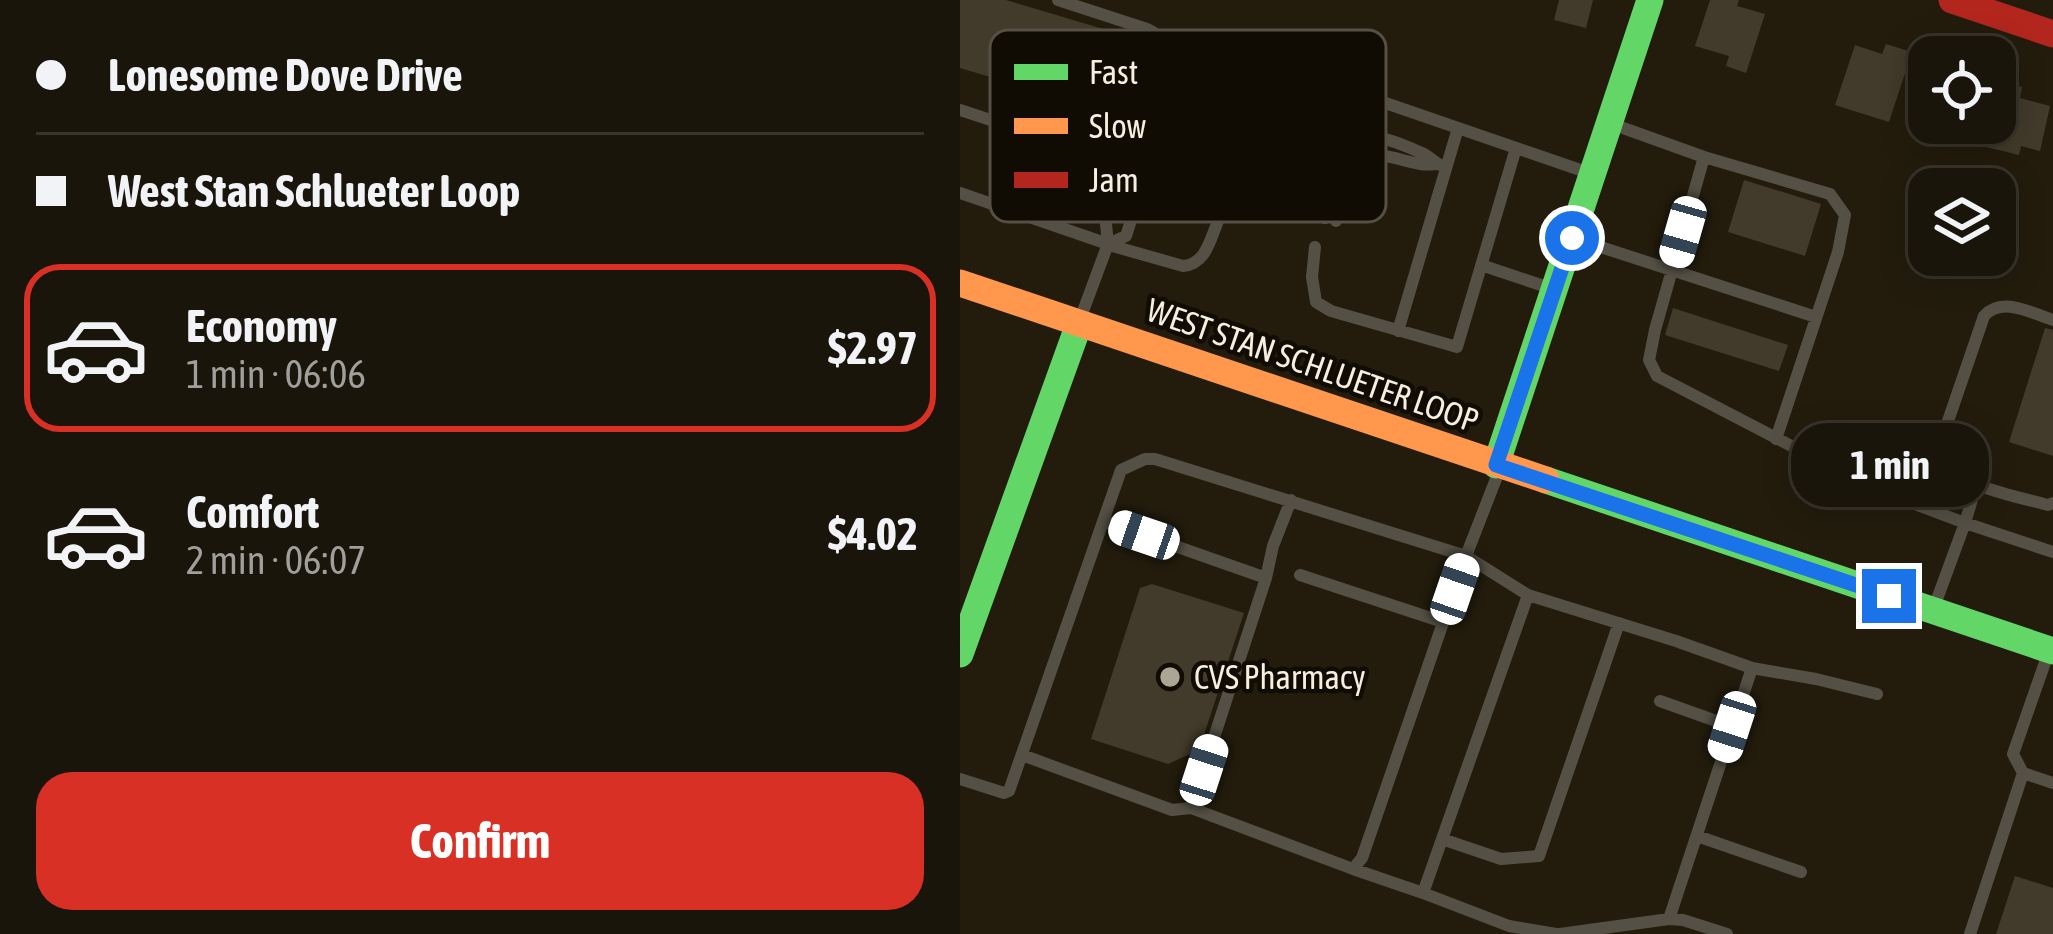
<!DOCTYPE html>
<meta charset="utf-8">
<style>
body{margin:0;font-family:"Asap Condensed",sans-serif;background:#231e13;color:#f1f3f6;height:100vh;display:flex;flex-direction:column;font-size:45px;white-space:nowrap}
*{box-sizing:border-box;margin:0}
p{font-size:39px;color:#9f9f9c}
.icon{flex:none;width:66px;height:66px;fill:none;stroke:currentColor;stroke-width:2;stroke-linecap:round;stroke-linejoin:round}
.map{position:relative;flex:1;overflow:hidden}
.details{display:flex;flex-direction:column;background:#1a150a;width:960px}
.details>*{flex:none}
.hud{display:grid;align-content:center;height:264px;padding:0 36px;background:#1a150a}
.buttons{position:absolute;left:948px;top:36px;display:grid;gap:24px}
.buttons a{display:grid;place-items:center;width:108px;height:108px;border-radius:24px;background:#1a150a;box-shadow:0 6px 30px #0003,0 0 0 3px #38342b;font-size:60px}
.end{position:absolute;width:54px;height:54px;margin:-27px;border:15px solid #1a73e8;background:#fff;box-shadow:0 0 0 6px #fff}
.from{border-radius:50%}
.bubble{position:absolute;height:84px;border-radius:36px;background:#1a150a;box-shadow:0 6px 30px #0003,0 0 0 3px #38342b;font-size:39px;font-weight:700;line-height:84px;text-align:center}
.car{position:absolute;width:36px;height:72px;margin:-36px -18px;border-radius:15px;box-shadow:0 0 9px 3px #0007;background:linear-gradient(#fff 24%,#345 0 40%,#fff 0 76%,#345 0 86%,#fff 0)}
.hud b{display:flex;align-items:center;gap:42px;height:114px;font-size:45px}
.hud b+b{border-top:3px solid #38342b}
.hud i{width:30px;height:30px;background:#f1f3f6}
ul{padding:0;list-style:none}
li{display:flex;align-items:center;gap:36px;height:168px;margin:0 24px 18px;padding:0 12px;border:6px solid transparent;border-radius:36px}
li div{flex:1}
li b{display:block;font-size:45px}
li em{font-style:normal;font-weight:700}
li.current{border-color:#d93025}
li>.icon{width:108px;height:108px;stroke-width:1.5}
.action{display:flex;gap:24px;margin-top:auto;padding:24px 36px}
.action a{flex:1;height:138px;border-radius:36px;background:#d93025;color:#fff;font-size:48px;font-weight:700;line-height:138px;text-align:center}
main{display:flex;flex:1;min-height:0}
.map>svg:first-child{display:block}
.building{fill:#423a2a}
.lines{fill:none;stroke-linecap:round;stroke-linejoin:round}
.lane{stroke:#545045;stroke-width:12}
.fast{stroke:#63d668;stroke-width:27}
.slow{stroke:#ff974d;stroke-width:27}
.jam{stroke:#b3261e;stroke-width:27}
.route{stroke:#1a73e8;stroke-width:15}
.poi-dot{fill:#aca596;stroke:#100b03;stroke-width:4.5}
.labels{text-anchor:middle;stroke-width:9;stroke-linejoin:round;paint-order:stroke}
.street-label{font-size:33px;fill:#f6efdf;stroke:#100b03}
.poi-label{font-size:33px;fill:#f6efdf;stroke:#100b03;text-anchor:start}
.key{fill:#100b03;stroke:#554f45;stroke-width:3}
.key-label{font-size:33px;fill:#f6efdf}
</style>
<main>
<section class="details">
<div class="hud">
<b><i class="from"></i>Lonesome Dove Drive</b>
<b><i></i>West Stan Schlueter Loop</b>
</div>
<ul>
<li class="current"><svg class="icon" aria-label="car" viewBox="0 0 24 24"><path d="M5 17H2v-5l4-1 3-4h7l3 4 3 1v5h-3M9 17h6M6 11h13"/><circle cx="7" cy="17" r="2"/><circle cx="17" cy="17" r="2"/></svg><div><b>Economy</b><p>1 min · 06:06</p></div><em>$2.97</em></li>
<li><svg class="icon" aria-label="car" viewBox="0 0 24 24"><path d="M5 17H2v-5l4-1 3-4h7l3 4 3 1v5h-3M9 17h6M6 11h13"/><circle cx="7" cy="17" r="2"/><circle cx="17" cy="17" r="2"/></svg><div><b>Comfort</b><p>2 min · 06:07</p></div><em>$4.02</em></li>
</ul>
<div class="action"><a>Confirm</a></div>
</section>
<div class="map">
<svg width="1093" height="934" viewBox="0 0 1093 934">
<rect width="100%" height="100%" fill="#231c0d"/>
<path class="building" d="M0 0H46L187 42 165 117 0 68Z
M599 0H633L626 28 594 20Z
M750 0H779L777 6 805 14 786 73 766 66 769 56 735 46Z
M926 44 952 52 929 122 875 105 895 45 922 54Z
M1035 81 1062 87 1060 98 1090 106 1080 151 1061 146 1059 155 1022 146 1027 123H1035Z
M784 180 861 204 845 256 768 232Z
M713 308 828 345 819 371 705 335Z
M1085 328 1093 330V456L1049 442Z
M192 584 284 613 239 750 208 764 131 739 180 588Z
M1055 876 1093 888V934H1036Z"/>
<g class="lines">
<path class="lane" d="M98 0 187 29C195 33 198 34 201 42 206 59 172 142 165 164
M408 97 632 174
M0 110 165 164 146 224 148 244
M290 122 300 93
M652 124 744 157 695 330 689 360 697 376 910 487 1005 523 973 610
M744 157 870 194 885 215 878 252 816 439
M0 193 148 244 119 322
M267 196 283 145
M365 218C372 198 385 140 407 137 422 135 448 147 462 153 471 157 475 164 485 167
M376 221 401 162C424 146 449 168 475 164
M613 238 856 317
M148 244 166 236 211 95C219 78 225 73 245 74L342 107C349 114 351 113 353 123 356 140 343 178 330 188L195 145
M149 245 223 266C246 264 250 240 258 221
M355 247 352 277 356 302 371 311 497 347 556 148
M521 265 593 289
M1093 320C1071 313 1042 296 1024 316L975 459C1008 488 1047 494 1088 505L1093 503
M438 331 498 128
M1016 486 1005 523 1093 552
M144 521 306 578
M340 575 483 622
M568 595 716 641 792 668 856 679 917 694
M1089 651 1053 754 1063 773 1093 783
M700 701 773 727
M62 755 212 810 231 808 306 578 313 546 331 500
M0 779 44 793 49 791 161 470 185 459H195L506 556 541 466
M231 808 393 869 402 858 506 556 568 595 463 893 393 869
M737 836 841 872
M482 839 541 859 579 856 659 623
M463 893 549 926 596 934
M709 919 792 668
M600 934 709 919 723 920 767 934
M1010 934 1063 773"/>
<path class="fast" d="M536 465 690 0
M586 480 1093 651
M0 654 119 324"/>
<path class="slow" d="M0 283 586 480"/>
<path class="jam" d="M992 0 1093 34"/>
</g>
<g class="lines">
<path class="route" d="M612 238 536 465 929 596"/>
</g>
<circle class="poi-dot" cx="210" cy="677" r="12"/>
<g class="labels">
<g class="street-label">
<text transform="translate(353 365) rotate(19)" y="12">WEST STAN SCHLUETER LOOP</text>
</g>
<g class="poi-label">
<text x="234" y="689">CVS Pharmacy</text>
</g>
</g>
<rect x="30" y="30" width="396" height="192" rx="18" class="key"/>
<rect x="54" y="64" width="54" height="16" fill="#63d668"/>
<rect x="54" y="118" width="54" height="16" fill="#ff974d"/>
<rect x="54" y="172" width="54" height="16" fill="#b3261e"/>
<g class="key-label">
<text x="129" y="84">Fast</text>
<text x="129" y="138">Slow</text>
<text x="129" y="192">Jam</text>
</g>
</svg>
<div class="buttons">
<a><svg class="icon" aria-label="locate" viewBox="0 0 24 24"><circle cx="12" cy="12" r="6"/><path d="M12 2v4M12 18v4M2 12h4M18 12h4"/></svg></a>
<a><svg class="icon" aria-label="layers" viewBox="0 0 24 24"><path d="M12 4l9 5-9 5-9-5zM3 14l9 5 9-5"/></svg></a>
</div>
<i class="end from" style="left:612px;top:238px"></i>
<i class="end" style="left:929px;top:596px"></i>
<div class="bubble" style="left:831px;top:423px;width:198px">1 min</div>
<i class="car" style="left:723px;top:232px;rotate:196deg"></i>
<i class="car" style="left:184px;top:535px;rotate:289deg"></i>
<i class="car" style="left:495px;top:589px;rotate:19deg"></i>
<i class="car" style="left:772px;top:727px;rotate:198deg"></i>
<i class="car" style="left:244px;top:770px;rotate:18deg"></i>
</div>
</main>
